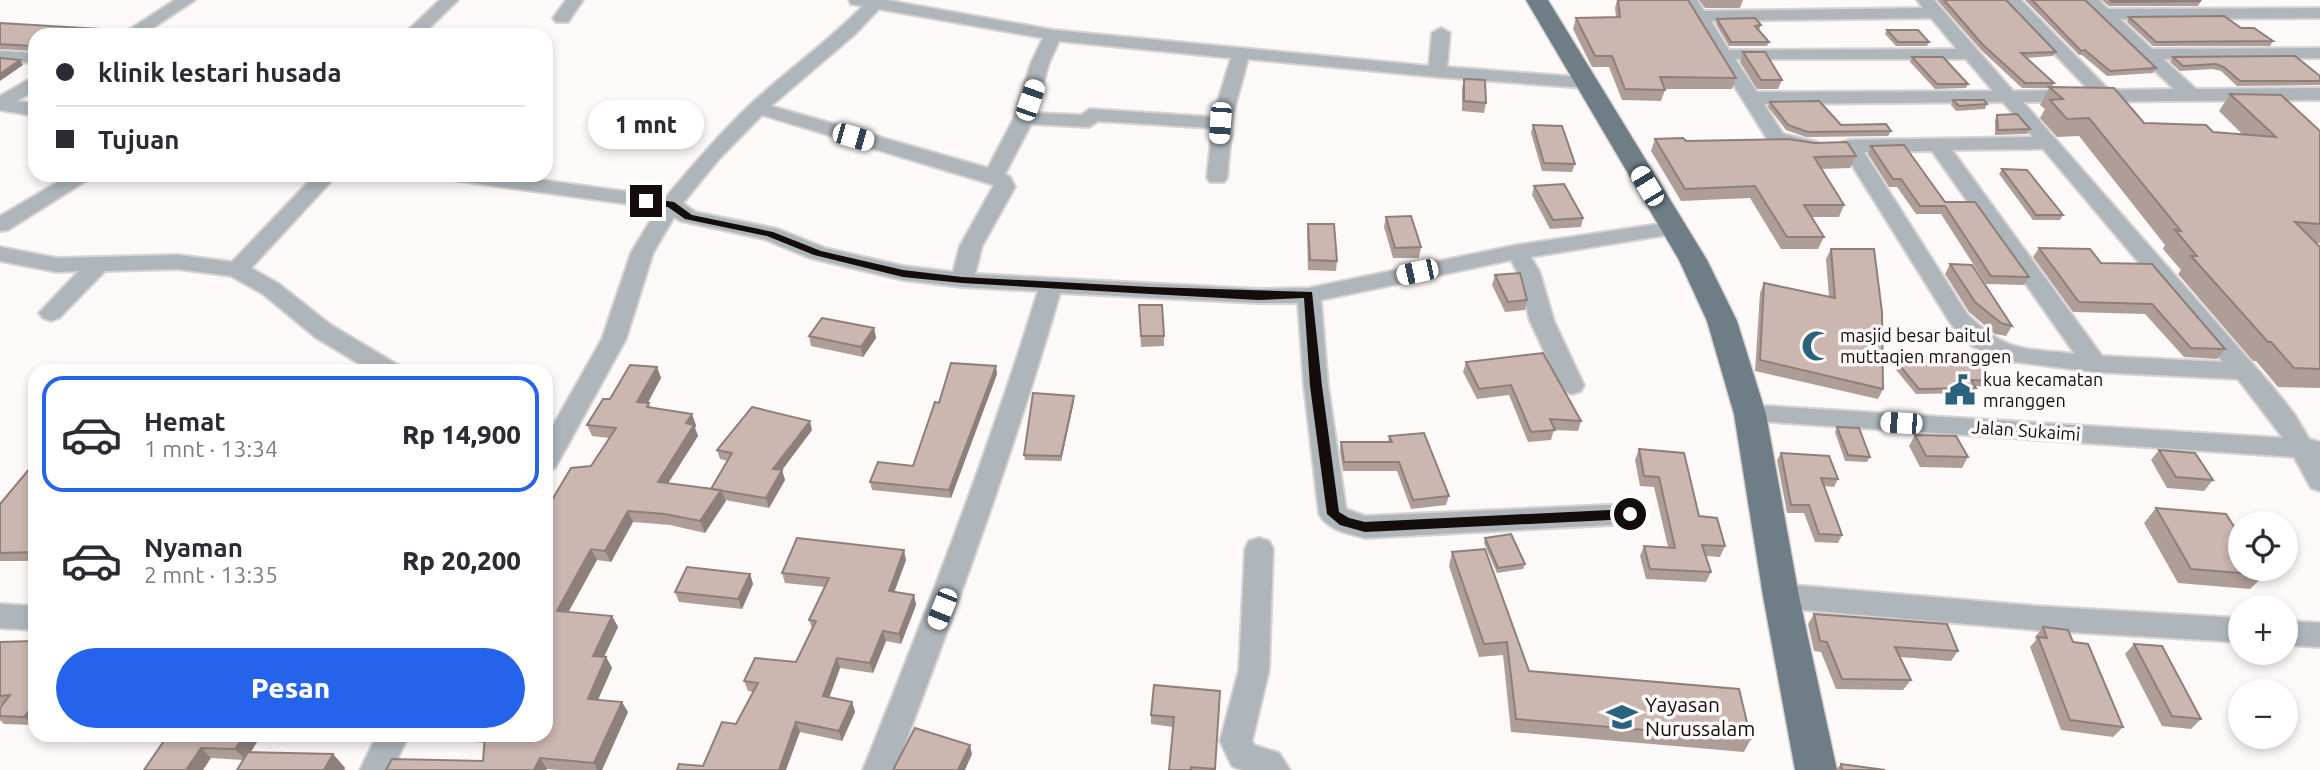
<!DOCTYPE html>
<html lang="id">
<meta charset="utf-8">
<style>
body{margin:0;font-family:Ubuntu,sans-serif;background:#f7f7f7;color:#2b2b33;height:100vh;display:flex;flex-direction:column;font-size:26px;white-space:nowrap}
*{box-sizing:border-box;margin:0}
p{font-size:23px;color:#7c7c81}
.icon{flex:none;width:38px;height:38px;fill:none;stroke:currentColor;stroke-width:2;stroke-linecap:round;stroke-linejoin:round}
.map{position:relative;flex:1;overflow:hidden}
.side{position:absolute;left:28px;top:364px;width:525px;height:378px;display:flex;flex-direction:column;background:#fff;border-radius:21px;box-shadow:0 4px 10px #0003}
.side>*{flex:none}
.hud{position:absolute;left:28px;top:28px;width:525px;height:154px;border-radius:21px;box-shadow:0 4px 10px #0003;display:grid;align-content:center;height:154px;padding:0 28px;background:#fff}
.controls{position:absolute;left:2228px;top:511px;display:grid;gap:14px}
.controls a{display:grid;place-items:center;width:70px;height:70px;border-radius:50%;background:#fff;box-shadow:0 4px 10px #0003;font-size:35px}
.end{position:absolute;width:32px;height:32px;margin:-16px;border:9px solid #150d0b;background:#fff;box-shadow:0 0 0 4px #fff}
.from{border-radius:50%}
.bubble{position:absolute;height:49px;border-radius:24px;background:#fff;box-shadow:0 4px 10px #0003;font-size:23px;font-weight:800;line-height:49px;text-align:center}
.car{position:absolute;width:21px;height:42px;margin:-21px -10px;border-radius:9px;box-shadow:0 0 5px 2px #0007;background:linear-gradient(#fff 24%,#345 0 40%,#fff 0 76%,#345 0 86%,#fff 0)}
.hud b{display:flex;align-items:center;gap:24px;height:66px;font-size:26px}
.hud b+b{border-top:2px solid #e1e1e2}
.hud i{width:18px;height:18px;background:#2b2b33}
ul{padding:12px 0 0;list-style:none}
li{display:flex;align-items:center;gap:21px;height:116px;margin:0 14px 10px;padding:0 14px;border:4px solid transparent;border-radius:21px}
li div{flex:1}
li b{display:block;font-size:26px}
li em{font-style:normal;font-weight:800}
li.selected{border-color:#2563eb}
li>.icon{width:63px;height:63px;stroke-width:1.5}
.button{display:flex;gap:14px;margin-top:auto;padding:14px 28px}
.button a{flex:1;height:80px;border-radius:42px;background:#2563eb;color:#fff;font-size:28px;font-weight:800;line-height:80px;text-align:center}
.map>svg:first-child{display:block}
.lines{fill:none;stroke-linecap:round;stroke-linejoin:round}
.minor-casing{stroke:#d8d3d2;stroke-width:4}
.major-casing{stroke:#d8d3d2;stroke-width:3}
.minor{fill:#aeb6bb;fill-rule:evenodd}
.major{fill:#6e7d86;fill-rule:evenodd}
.wall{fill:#af9d97}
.shaded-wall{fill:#8e7f7b}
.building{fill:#cbb6b0;stroke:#8e7f7b;stroke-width:2}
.route{fill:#150d0b}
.labels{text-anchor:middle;stroke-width:7;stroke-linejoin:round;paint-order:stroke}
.poi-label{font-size:18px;fill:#150d0b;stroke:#fdf9f8;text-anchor:start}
.street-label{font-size:18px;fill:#150d0b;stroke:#fdf9f8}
.near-poi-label{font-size:21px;fill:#150d0b;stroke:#fdf9f8;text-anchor:start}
</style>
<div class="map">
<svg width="2320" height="770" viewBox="0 0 2320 770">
<rect width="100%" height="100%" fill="#fdf9f8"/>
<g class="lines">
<g class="minor-casing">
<path id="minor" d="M175 0H195L142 35H121Z
M440 0H458L422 35H403Z
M566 0H583L568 22H556L553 18Z
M849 0H886L1053 30 1429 66 1432 33 1441 28 1450 33 1447 67 1592 78 1594 82 1592 86 1585 88 1437 77 1248 59 1233 114 1227 178 1224 182H1210L1207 178 1212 128 1098 121 1089 127 1031 124 1005 174 1010 177 1015 187 982 246 975 274 1258 289 1309 288 1517 245 1672 222 1680 223 1683 228 1680 233 1672 234 1531 257 1540 273 1554 321 1584 385 1581 391 1572 394 1563 391 1560 385 1530 321 1518 273 1511 260 1321 300 1328 386 1346 509 1365 516 1630 504 1640 507 1644 514 1640 521 1630 524 1365 538C1348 533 1329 531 1319 514L1304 386 1298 303H1258L1060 293C1013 455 955 612 895 770H863C926 612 988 454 1038 291L962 287 903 280 810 258 764 239 681 221 674 217 653 253 626 339 555 468 546 471V438L602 339 631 253 658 208 459 181 452 179 449 175H504L666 197C694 164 722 131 753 102 789 69 829 41 863 6L851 4ZM879 9 1043 38 1031 63 1014 118 988 168 771 106 854 35ZM1059 41 1231 58 1213 117 1090 109 1081 115 1035 113 1049 63ZM762 115 994 185 960 246 953 272 903 266 825 248 778 229 695 212 683 203 719 159Z
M1681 0H1697L1704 11 1923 8 1917 0H1934L2013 91 2089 90 2003 0H2021L2109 90 2174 89 2081 0H2099L2108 9 2320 8V18L2120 19 2152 49 2320 48V58L2163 59 2196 89 2320 88V100L2023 102 2272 386 2295 415 2309 439 2320 442V491L2311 488 2294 457 1741 420 1737 414 1741 408 1750 405 2283 438 2238 379 2095 372 2000 360 1972 346 1951 324 1840 146 1843 142 1850 140 2033 137 2003 102 1764 104 1783 134 1817 142 1820 146 1817 150C1801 154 1784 148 1769 142ZM1931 18 1957 49 1729 50 1711 21ZM1735 59H1966L1993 91 1757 92ZM2043 149 2223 362 2102 356 1952 150ZM1932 151 2075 354C2022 348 2007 353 1967 314L1864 152Z
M0 51 35 53V63L0 61Z
M35 76V90L17 101 35 104V116L0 110V96Z
M70 175H95L8 230 0 231V216Z
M315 175H337L251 268 279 284 331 325 398 365 401 371H371L315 337 263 294 231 276 178 269 105 271 59 318 51 321 43 318 39 313 79 271 57 272 0 261V247L57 258 178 255 232 262Z
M1259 538 1269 541 1273 549 1269 670 1252 741 1254 745 1279 753 1290 770H1242L1232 766 1220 741 1239 670 1245 549 1249 541Z
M1781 584 2036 606 2240 618V642L2036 630 1781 608 1771 604 1767 596 1771 588Z
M0 604 35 606V630L0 628Z
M2286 621 2320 623V647L2286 645Z
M377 735H409L392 770H360Z"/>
</g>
<g class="major-casing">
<path id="major" d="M1526 0H1548L1707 260 1737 321 1766 414 1799 596 1837 770H1795L1763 596 1734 414 1707 321 1679 260Z"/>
</g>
<use href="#minor" class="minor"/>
<use href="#major" class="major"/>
</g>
<path class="wall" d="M1617 0H1688L1736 78 1732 89H1664L1665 90 1661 101 1622 100 1609 67H1592L1573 29 1576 18 1616 17 1615 8Z
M1699 0H1743L1740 8H1705Z
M1937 0H2006L2056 52 2053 56 2026 58 2054 83 2052 87 2144 123 2213 132 2242 134 2219 111 2230 94 2320 131V243H2316L2320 247V388L2278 387 2256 361H2253L2178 274 2181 270 2163 249 2165 245 2079 136 2057 137 2040 118 2045 109 2040 105 2049 88H2022L1981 50Z
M2025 0H2085L2156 68 2153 73 2107 76 2082 55H2079Z
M2102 0H2199L2201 1 2198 6H2109Z
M2129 17 2241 28 2273 41 2270 46H2153L2127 22Z
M1717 19 1761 25 1759 30 1769 42 1767 46H1729L1716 24Z
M0 23 102 29 105 34 103 35H35V51L0 49Z
M1887 30 1929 42 1927 46H1896L1885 34Z
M1743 52 1782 80 1778 89H1757L1740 62Z
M1912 57 1968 84 1966 88 1935 89 1910 62Z
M2173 57 2320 76V85L2237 86 2221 71 2213 69 2180 71 2170 62Z
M1464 79 1486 103 1484 113 1462 111V88Z
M1953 100 1987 104 1985 109 1956 111 1951 105Z
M1770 102 1841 125 1891 131 1888 136 1806 137 1786 130 1768 107Z
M1997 115 2030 129 2027 134 1995 135V120Z
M1533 125 1575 164 1572 172 1542 171 1531 133Z
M1655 139 1686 141 1856 156 1850 168 1821 169 1844 205 1839 217H1811L1824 237 1818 249H1781L1750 198 1681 201 1651 151Z
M1871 146 1945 202 2029 277 2024 285 1986 284 1941 214H1916L1897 187H1889L1868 154Z
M2002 169 2063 215 2060 220H2033L1999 174Z
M1534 186 1583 218 1581 227 1550 229 1532 195Z
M1386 217 1421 247 1419 258H1393L1384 227Z
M1308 224 1337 261 1336 271 1308 270 1307 234Z
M2039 248 2101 263 2225 349 2217 359 2184 357 2145 314 2073 312 2033 257Z
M1831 249 1883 389 1878 399 1755 371 1760 293 1764 283 1829 297 1826 259Z
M1950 264 2012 326 2006 336 1995 334 1969 312 1945 274Z
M1495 275 1527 300 1525 310 1505 312 1492 285Z
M1139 305 1164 336V346L1141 347Z
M874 328 876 338 863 357 811 346 809 336Z
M1890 354 1990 381 1986 387 1975 386 1976 388 1973 393 1916 394 1887 359Z
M1466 362 1581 421 1578 431 1554 430 1551 440 1528 442 1509 395 1477 399 1463 372Z
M657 367 661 378 647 403 651 407 696 425 695 428 698 436 668 483 711 489 728 461 720 459 717 450 812 430 782 470 785 480 769 508 725 500 705 533 670 525 633 522 611 562 597 560 568 612 612 616 618 627 604 657H606L612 668 598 699 628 712 602 770H560L547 769 546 770H386L483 761 485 743 464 741 459 735H546L549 505 591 466 609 438 592 436 587 425 610 399Z
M997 374 951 498 872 490 870 482 913 466 939 403Z
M1074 401 1061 461 1025 460 1024 455Z
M1837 427 1870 457 1867 462 1845 461 1835 432Z
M1915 435 1968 457 1962 468 1920 467 1909 446Z
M1389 436 1449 496 1446 505 1411 509 1397 471H1343L1340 451 1341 442H1388Z
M1639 449 1725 546 1720 557 1706 556 1711 572 1706 582 1646 579 1640 556 1644 546 1668 547 1654 487 1640 486 1635 460Z
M2159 450 2213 480 2204 491 2167 488 2151 460Z
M1781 453 1838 479 1834 487 1824 486 1842 535 1838 543 1815 542 1804 513H1787L1777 460Z
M35 462V561H0V504Z
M2156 508 2265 575 2250 589 2178 583 2144 523Z
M1485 538 1525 564 1523 569 1497 573 1484 543Z
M1452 552 1529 671 1751 739 1744 752 1511 732 1503 655 1479 657 1449 566Z
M906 560 894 592 914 595 916 605 901 644 886 641 873 673 840 668 829 698 852 702 855 712 842 741 800 732 703 766 736 724 753 692 748 691 744 681 796 662 812 628 809 620 825 587 785 583 782 573Z
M750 574 753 584 742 609 679 602 675 592Z
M1814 614 1958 651 1951 661 1900 657 1911 680 1903 690 1836 689 1821 652 1814 651 1808 624Z
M2043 627 2073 642 2123 727 2113 737 2061 730 2030 647 2036 640 2035 637Z
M35 641V724L34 725 4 724 0 720V708L3 705H0V642Z
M2134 644 2201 719 2191 729 2162 726 2125 654Z
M1220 691 1215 770H1169L1173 727 1151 724V715Z
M168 735H261L251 752 333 754 345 768 344 770H237L243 760 211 758Z
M1841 764 1885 770H1836Z"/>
<path class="shaded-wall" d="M102 29 105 34 103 35H93Z
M20 60 23 65 0 81V74Z
M874 328 876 338 863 357 861 347Z
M996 366 997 374 951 498 949 490Z
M657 367 661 378 642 414 637 402Z
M1074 396V401L1061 461V456Z
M692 414 696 425 695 428 698 436 662 493 658 482 686 423Z
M810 421 812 430 776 478 773 469Z
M782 470 785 480 769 508 766 498Z
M721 490 726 501 705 533 700 521Z
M35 506V520L29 514Z
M628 511 633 522 611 562 605 551Z
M591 549 597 560 563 622 557 611Z
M904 550 906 560 891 601 889 591Z
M750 574 753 584 742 609 738 599Z
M914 595 916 605 901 644 899 634Z
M612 616 618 627 599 667 593 656Z
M883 631 886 641 873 673 870 663Z
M606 657 612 668 594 709 588 699Z
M837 658 840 668 826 706 823 696Z
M622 702 628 712 602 770H597L594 763Z
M852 702 855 712 842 741 839 731Z
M35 703V724L34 725 24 717Z
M796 722 800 732 786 770H779Z
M245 735H261L246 760 235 749Z
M970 745 972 754 965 770H958Z
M201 748 211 758 203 770H186Z
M333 754 345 768 344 770H324Z
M540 758 547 769 546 770H534Z"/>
<path class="building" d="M1618 0H1688L1736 78 1660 77 1665 90 1625 89 1612 56H1595L1576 18 1620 17Z
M1944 0H2006L2056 52 2021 53 2054 83H2025L1983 45Z
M2032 0H2085L2156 68 2110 71 2085 50 2081 51Z
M2110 0H2199L2201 1 2112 2Z
M2224 16 2241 28H2254L2273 41 2156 42 2129 17Z
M1755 18 1761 25 1755 26 1769 42H1731L1717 19Z
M0 23 102 29 93 35H35L34 50 32 46 0 44Z
M1887 30H1918L1929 42H1898Z
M1743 52H1765L1782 80H1761Z
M2295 56 2320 76V81H2240L2224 67 2216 64 2183 66 2173 57Z
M1912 57H1943L1968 84H1937Z
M0 58 20 60 0 74Z
M1464 79 1485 80 1486 103 1464 101Z
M2049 87 2114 88 2144 123 2206 125 2213 132 2276 137 2230 94 2281 95 2320 131V224L2295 222 2320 247V369L2294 368 2271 342H2268L2191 256H2197L2175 230 2181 231 2089 118 2067 119 2050 100 2063 99Z
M1953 100H1984L1987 104 1959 106Z
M1819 101 1841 125 1886 124 1891 131 1808 132 1788 125 1770 102Z
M2017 114 2030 129 1998 130 1997 115Z
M1533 125 1562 126 1575 164 1544 163Z
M1683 138 1686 141 1788 139 1814 143 1847 142 1856 156 1814 157 1844 205H1804L1824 237H1787L1755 186 1685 189 1655 139Z
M1904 145 1945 202H1975L2029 277 1991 276 1945 206H1920L1901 179H1893L1871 146Z
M2002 169 2027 170 2063 215H2036Z
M1564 184 1583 218 1553 220 1534 186Z
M1411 216 1421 247 1395 248 1386 217Z
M1308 224H1334L1337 261 1310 260Z
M2039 248 2090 249 2101 263 2152 264 2225 349 2191 348 2152 304 2079 302Z
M1831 249H1874L1882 312 1883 389 1760 360 1764 283 1835 298Z
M1950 264 1972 265 2012 326 2001 323 1975 302Z
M1520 273 1527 300 1508 302 1495 275Z
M1139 305H1162L1164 336H1141Z
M822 318 874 328 861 347 809 336Z
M1543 353 1581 421 1550 419 1555 430 1531 432 1511 385 1479 389 1466 362Z
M1890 354 1979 360 1990 381 1971 380 1976 388 1919 389Z
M951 363 996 366 949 490 870 482 878 462 913 466 935 402 939 403Z
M630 365 657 367 637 402 649 403 647 407 692 414 686 423 694 425 658 482 721 490 700 521 665 514 628 511 605 551 591 549 557 611 612 616 593 656 606 657 588 699 622 702 594 763 540 758 534 770H386L392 759 483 761 485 735H546V505H549L571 468 591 466 616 428 587 425 603 399H610Z
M1033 393 1074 396 1061 456 1024 455Z
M752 407 810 421 773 469 782 470 766 498 711 489 732 453 717 450Z
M1837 427 1859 428 1870 457 1848 455Z
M1424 433 1449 496 1413 500 1399 462H1344L1341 442H1392L1389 436Z
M1915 435 1956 436 1968 457 1926 456Z
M1639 449 1684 453 1699 516 1717 518 1725 546 1702 545 1711 572 1650 569 1644 546 1675 548 1659 477 1644 476Z
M2159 450 2195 453 2213 480 2176 477Z
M1781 453 1829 456 1838 479 1821 478 1842 535 1819 534 1809 505H1791Z
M35 462V506L29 514H35V552L0 553V504Z
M2156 508 2226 514 2240 536V569H2261L2265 575 2191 569Z
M1511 534 1525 564 1498 568 1485 538Z
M797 538 904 550 889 591 914 595 899 634 883 631 870 663 837 658 823 696 852 702 839 731 796 722 779 770H677L679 764 703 766 722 722 736 724 758 683 744 681 755 658 796 662 816 621 809 620 829 578 782 573Z
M1485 549 1529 671 1739 689 1751 739 1516 719 1507 642 1484 644 1452 552Z
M687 567 750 574 738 599 675 592Z
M1814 614 1947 624 1958 651 1895 647 1911 680 1842 679 1827 642 1820 641Z
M2043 627 2068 630 2073 642 2088 644 2123 727 2070 720 2038 637 2047 638Z
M35 641V703L24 717 0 716V708L10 695 0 696V642Z
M2134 644 2162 646 2201 719 2172 716Z
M1154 685 1220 691 1215 769 1191 767V770H1169L1174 717 1151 715Z
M915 728 970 745 958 770H893Z
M168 735H245L235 749 201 748 186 770H144Z
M248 752 333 754 324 770H237Z
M1841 764 1885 770H1842Z"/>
<path class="route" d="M646 198 674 202 692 215 773 232 821 251 903 270 962 277 1150 287 1312 292 1322 386 1339 512 1349 518 1365 522 1630 509 1636 514 1630 519 1365 532 1340 525 1327 514 1310 386 1304 298 1258 300 1150 294 962 283 903 277 814 255 767 236 685 219 668 207 643 203 642 201Z"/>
<defs>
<g id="mosque-bare" transform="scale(2.415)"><path d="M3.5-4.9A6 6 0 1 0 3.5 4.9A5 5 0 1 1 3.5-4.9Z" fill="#2b627d" stroke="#fdf9f8" stroke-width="2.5" paint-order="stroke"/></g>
<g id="civic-bare" transform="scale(2.415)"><path d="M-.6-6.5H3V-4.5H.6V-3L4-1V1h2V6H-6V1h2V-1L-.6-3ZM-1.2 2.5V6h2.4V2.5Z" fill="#2b627d" stroke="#fdf9f8" stroke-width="2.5" paint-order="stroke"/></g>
<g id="school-bare" transform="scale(2.415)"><path d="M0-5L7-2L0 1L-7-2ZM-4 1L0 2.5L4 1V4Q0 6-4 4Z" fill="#2b627d" stroke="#fdf9f8" stroke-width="2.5" paint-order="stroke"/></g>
</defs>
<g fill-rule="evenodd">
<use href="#mosque-bare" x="1817" y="346"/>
<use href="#civic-bare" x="1960" y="390"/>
<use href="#school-bare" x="1622" y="717"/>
</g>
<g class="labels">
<g class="poi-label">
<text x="1840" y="342">masjid besar baitul<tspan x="1840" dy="21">muttaqien mranggen</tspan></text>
<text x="1983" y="386">kua kecamatan<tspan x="1983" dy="21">mranggen</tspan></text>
</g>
<g class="street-label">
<text transform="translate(2026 431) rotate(4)" y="6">Jalan Sukaimi</text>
</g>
<g class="near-poi-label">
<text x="1645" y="712">Yayasan<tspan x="1645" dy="24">Nurussalam</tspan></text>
</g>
</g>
</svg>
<div class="controls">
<a><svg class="icon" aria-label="locate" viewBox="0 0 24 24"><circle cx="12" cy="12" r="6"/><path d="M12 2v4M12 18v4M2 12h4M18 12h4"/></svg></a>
<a>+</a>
<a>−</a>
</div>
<i class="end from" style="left:1630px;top:514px"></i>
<i class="end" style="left:646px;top:201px"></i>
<div class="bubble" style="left:588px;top:100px;width:116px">1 mnt</div>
<i class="car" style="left:1030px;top:100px;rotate:19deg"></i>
<i class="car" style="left:1220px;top:123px;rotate:184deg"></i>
<i class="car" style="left:853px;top:137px;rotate:106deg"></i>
<i class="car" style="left:1647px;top:186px;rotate:329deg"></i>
<i class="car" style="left:1417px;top:272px;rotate:258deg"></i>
<i class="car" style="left:1901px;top:423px;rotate:273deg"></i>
<i class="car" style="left:942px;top:609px;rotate:202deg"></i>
<div class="hud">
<b><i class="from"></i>klinik lestari husada</b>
<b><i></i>Tujuan</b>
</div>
<section class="side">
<ul>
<li class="selected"><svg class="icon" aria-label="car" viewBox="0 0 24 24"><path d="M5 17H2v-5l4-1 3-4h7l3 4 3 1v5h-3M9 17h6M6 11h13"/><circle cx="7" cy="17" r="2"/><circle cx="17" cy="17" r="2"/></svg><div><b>Hemat</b><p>1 mnt · 13:34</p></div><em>Rp 14,900</em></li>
<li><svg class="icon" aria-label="car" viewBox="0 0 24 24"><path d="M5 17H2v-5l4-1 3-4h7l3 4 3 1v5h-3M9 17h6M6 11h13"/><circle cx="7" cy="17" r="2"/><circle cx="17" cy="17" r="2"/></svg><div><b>Nyaman</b><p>2 mnt · 13:35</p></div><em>Rp 20,200</em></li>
</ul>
<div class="button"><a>Pesan</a></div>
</section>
</div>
